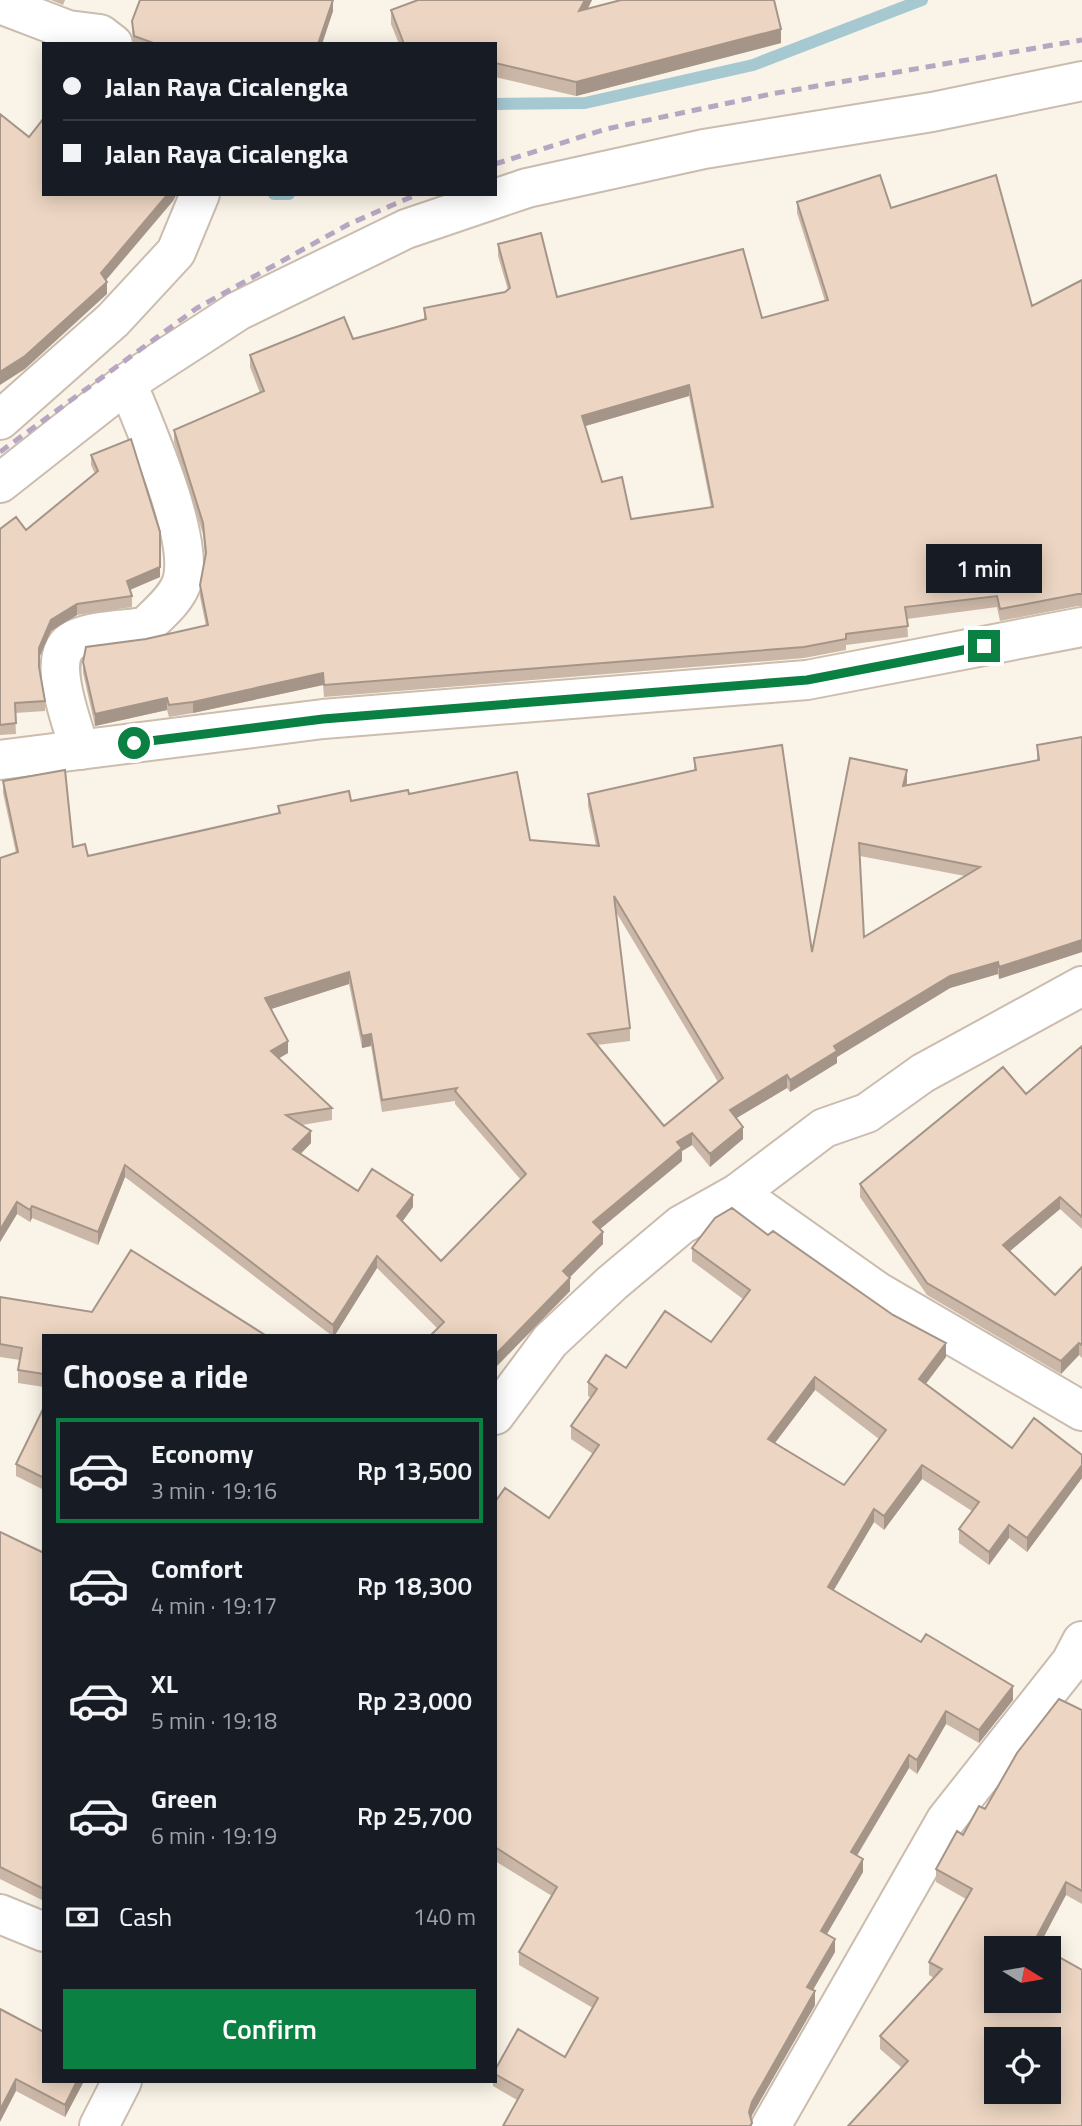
<!DOCTYPE html>
<meta charset="utf-8">
<style>
body{margin:0;font-family:"Titillium Web",sans-serif;background:#20242c;color:#f1f3f6;height:100vh;display:flex;flex-direction:column;font-size:26px;white-space:nowrap}
*{box-sizing:border-box;margin:0}
p{font-size:23px;color:#9ea1a6}
.icon{flex:none;width:38px;height:38px;fill:none;stroke:currentColor;stroke-width:2;stroke-linecap:round;stroke-linejoin:round}
.map{position:relative;flex:1;overflow:hidden}
.panel{position:absolute;left:42px;top:1334px;width:455px;height:749px;display:flex;flex-direction:column;background:#171b24;border-radius:0px;box-shadow:0 4px 18px #0003}
.panel>*{flex:none}
.guide{position:absolute;left:42px;top:42px;width:455px;height:154px;border-radius:0px;box-shadow:0 4px 18px #0003;display:grid;align-content:center;height:154px;padding:0 21px;background:#171b24}
.needle{width:46px;rotate:101deg}
.tools{position:absolute;left:984px;top:1936px;display:grid;gap:14px}
.tools a{display:grid;place-items:center;width:77px;height:77px;border-radius:0px;background:#171b24;box-shadow:0 4px 18px #0003;font-size:35px}
.end{position:absolute;width:32px;height:32px;margin:-16px;border:9px solid #0b8043;background:#fff;box-shadow:0 0 0 4px #fff}
.from{border-radius:50%}
.bubble{position:absolute;height:49px;border-radius:0px;background:#171b24;box-shadow:0 4px 18px #0003;font-size:23px;font-weight:600;line-height:49px;text-align:center}
.guide b{display:flex;align-items:center;gap:24px;height:66px;font-size:26px}
.guide b+b{border-top:2px solid #363941}
.guide i{width:18px;height:18px;background:#f1f3f6}
ul{padding:0;list-style:none}
li{display:flex;align-items:center;gap:21px;height:105px;margin:0 14px 10px;padding:0 7px;border:4px solid transparent;border-radius:0px}
li div{flex:1}
li b{display:block;font-size:26px}
li em{font-style:normal;font-weight:600}
li.on{border-color:#0b8043}
li>.icon{width:63px;height:63px;stroke-width:1.5}
h2{padding:0 21px;font-size:32px;line-height:84px}
.pay{display:flex;align-items:center;gap:18px;height:77px;padding:0 21px;font-size:26px}
.pay p{margin-inline-start:auto}
.primary-button{display:flex;gap:14px;margin-top:auto;padding:14px 21px}
.primary-button a{flex:1;height:80px;border-radius:0px;background:#0b8043;color:#fff;font-size:28px;font-weight:600;line-height:80px;text-align:center}
.map>svg:first-child{display:block}
.lines{fill:none;stroke-linecap:round;stroke-linejoin:round}
.stream{stroke:#a5c8d1;stroke-width:12}
.minor-casing{stroke:#cabcae;stroke-width:42}
.tertiary-casing{stroke:#cabcae;stroke-width:42}
.secondary-casing{stroke:#ccbdac;stroke-width:42}
.minor{stroke:#fff;stroke-width:38}
.tertiary{stroke:#fff;stroke-width:38}
.secondary{stroke:#fff;stroke-width:38}
.rail{stroke:#b7a6c2;stroke-width:5;stroke-dasharray:10 7;stroke-linecap:butt}
.wall{fill:#cbb7a7;fill-rule:evenodd}
.shaded-wall{fill:#a59588}
.building{fill:#ecd5c2;stroke:#a59588;stroke-width:2;fill-rule:evenodd}
.route{stroke:#0b8043;stroke-width:9}
</style>
<div class="map">
<svg width="1082" height="2126" viewBox="0 0 1082 2126">
<rect width="100%" height="100%" fill="#faf3e7"/>
<g class="lines">
<path class="stream" d="M495 104 585 103 753 65 922 0
M274 194H289"/>
<g class="minor-casing">
<path id="minor" d="M0 4 68 30 100 34 113 44
M0 420 113 320 176 252 200 194
M0 483 127 383 238 311 406 229 527 188 704 149 932 112 1082 81
M80 750C73 725 43 654 75 639 95 630 124 630 145 627 157 615 176 600 182 582 195 539 145 427 127 383
M738 1193 878 1292 1082 1411
M0 1914 44 1932
M771 2126 946 1820 1071 1662 1082 1641"/>
</g>
<g class="tertiary-casing">
<path id="tertiary" d="M495 1415 550 1341 612 1283 681 1225 738 1193 824 1128 867 1113 923 1073 1082 986
M99 2126 122 2081"/>
</g>
<g class="secondary-casing">
<path id="secondary" d="M0 760 323 719 807 680 1082 627"/>
</g>
<use href="#minor" class="minor"/>
<use href="#tertiary" class="tertiary"/>
<use href="#secondary" class="secondary"/>
<path class="rail" d="M495 164 606 129 771 94 1082 40
M0 452 197 308 349 224 418 194"/>
</g>
<path class="wall" d="M51 0H65L63 5Z
M333 0V11L322 44H133L132 21Z
M418 0H592L588 9 781 43 576 96 495 77V44H399L391 24V10Z
M797 202 891 208 1032 306 1082 280V606H1078L1000 621 997 607 907 619 908 637 846 645V650L804 658 324 697 323 685 193 713 169 717 167 710 95 726 83 673V662L146 639 206 626 200 597V585L205 557 203 534 174 442V430L260 393 250 367V355L353 339 424 319V308L505 292 508 290 498 256V244L557 297 762 318 825 301 797 213ZM689 396 711 507 631 519 602 482 585 426Z
M91 455 160 577 130 590 132 596V607L77 615 51 631 39 658V668L45 701V711L15 713 16 734 0 735V529L26 530 95 474 91 465Z
M1082 737V952L999 979 998 974 950 988 837 1057V1063L790 1092 787 1088 736 1118 743 1139 710 1167 692 1145 682 1151V1161L600 1229 603 1244 569 1278 570 1291 495 1368V1335L438 1329 377 1268 335 1335H331L125 1177 98 1245 32 1218 30 1222 17 1214 0 1242V858L16 853 3 793V781L73 847 88 856 278 814V806L351 801 409 794 530 840 596 846 588 806V794L694 771V758L812 952 850 758 907 782 906 786 1037 761V745ZM860 856 965 876 864 937ZM616 912 718 1082 664 1126 597 1045 630 1041V1028ZM349 984 362 1048 371 1046 382 1112 455 1101V1104L521 1180 441 1261 402 1221 413 1207 358 1191 300 1154 311 1143 302 1125 332 1120V1108L279 1058 288 1053 271 1009Z
M1082 1046V1229L1060 1209 1010 1251 1055 1295 1082 1267V1358L1079 1355 1061 1374 927 1295 860 1197V1184L1026 1094Z
M768 1235 946 1357 925 1384 1012 1448 1082 1465V1478L1027 1552 1009 1538 989 1565 959 1543V1529L972 1511 922 1479 884 1530 874 1522 833 1590 1013 1700 979 1743 946 1724 917 1774 909 1768 857 1856 863 1872 827 1934 835 1952 813 1990 815 2005 752 2115 751 2119 752 2126 517 2100 493 2086V2081H495V2070L565 2057 593 2008 519 1965V1952L552 1896 495 1861V1502L549 1518 593 1454 571 1439V1426L591 1398 588 1396V1382L626 1368 711 1342 743 1299 692 1261V1248ZM815 1390 879 1439 844 1485 775 1443Z
M0 1297 92 1312 265 1335H44V1387L18 1383V1370L20 1360 0 1357Z
M44 1407V1490L16 1476V1464Z
M0 1532 44 1553V1901L0 1879Z
M1082 1710V1904L1066 1895 996 2000 902 2068 880 2049V2036L934 1978 929 1975V1962L966 1899 936 1882V1869L985 1809Z
M0 2009 44 2081H84L65 2117 16 2091Z"/>
<path class="shaded-wall" d="M333 0V11L322 44H317Z
M585 0H592L579 25V11Z
M781 29V43L576 96V82Z
M168 194H177L173 201 101 286V273Z
M107 282V294L25 369 0 385V372Z
M689 385V396L582 427V416Z
M160 567V577L127 591V581Z
M77 604V615L51 631 39 658V648L51 620Z
M323 673V685L193 713V702Z
M167 698V710L95 726V714Z
M907 770V782L903 799V786Z
M1082 940V952L999 979V967Z
M998 962V974L950 988 837 1057V1063L790 1092V1080L834 1046 950 976Z
M349 972V984L265 1011V998Z
M371 1034V1046L362 1048V1036Z
M288 1041V1053L271 1063V1051Z
M787 1075V1088L730 1122V1110Z
M743 1127V1139L710 1167V1154Z
M311 1131V1143L293 1162V1149Z
M692 1133V1145L682 1151V1161L593 1235V1222L677 1142Z
M125 1165V1177L98 1245V1232Z
M413 1195V1207L397 1229V1216Z
M1060 1197V1209L1003 1257V1245Z
M17 1202V1214L0 1242V1230Z
M32 1206V1218L30 1222V1210Z
M603 1232V1244L563 1284V1271Z
M377 1256V1268L335 1335H333V1325Z
M570 1278V1291L495 1368V1355Z
M946 1343V1357L919 1393V1379Z
M1079 1343V1355L1061 1374V1361Z
M815 1377V1390L768 1452V1439Z
M922 1465V1479L884 1530V1516Z
M1082 1465V1478L1027 1552V1538Z
M874 1509V1522L828 1600V1587Z
M1009 1525V1538L989 1565V1552Z
M1013 1686V1700L979 1743V1730Z
M946 1711V1724L917 1774V1760Z
M909 1755V1768L851 1865V1852Z
M863 1859V1872L821 1944V1931Z
M1066 1882V1895L1038 1948 1034 1942Z
M835 1939V1952L807 2000V1987Z
M815 1991V2005L752 2115 749 2125V2112L752 2102Z
M16 2079V2091L0 2122V2110Z
M77 2081H84L65 2117V2105Z"/>
<path class="building" d="M140 0H333L318 44H156L134 36 132 21Z
M418 0H585L579 11 621 0H774L781 29 576 82 495 63V44H404L391 10Z
M0 114 29 137 44 118V194H168L101 273 107 282 25 356 0 372Z
M880 175 891 208 996 175 1032 306 1082 280V594H1078L1000 609 997 596 905 607 908 626 846 634V639L804 647 324 685 323 673 193 702 169 705 167 698 95 714 83 662 86 647 146 639 208 625 200 585 206 553 203 523 174 430 264 391 250 355 344 317 353 339 426 319 424 308 505 292 510 288 498 244 541 233 557 297 743 249 762 318 828 300 797 202ZM689 385 713 507 631 519 622 477 602 482 582 416Z
M131 439 160 532V567L127 581 132 596 77 604 51 620 39 648V667L45 701 15 703 16 723 0 725V529L16 517 26 530 98 471 91 455Z
M1082 737V940L999 967 998 962 950 976 834 1046 837 1051 790 1080 787 1075 730 1110 743 1127 710 1154 692 1133 677 1142 682 1148 593 1222 603 1232 563 1271 570 1278 495 1355V1335H431L444 1322 377 1256 333 1325 125 1165 98 1232 32 1206 30 1210 17 1202 0 1230V858L18 852 3 781 65 770 73 847 85 844 88 856 280 813 278 806 349 791 351 801 408 790 409 794 517 772 530 840 599 846 588 794 696 770 694 758 782 745 812 952 850 758 907 770 903 786 1039 760 1037 745ZM859 843 980 867 864 937ZM614 896 723 1078 664 1126 588 1034 630 1028ZM349 972 362 1036 371 1034 382 1100 457 1088 455 1091 526 1174 441 1261 397 1216 413 1195 372 1169 358 1191 293 1149 311 1131 286 1115 332 1108 271 1051 288 1041 265 998Z
M1082 1046V1217L1060 1197 1003 1245 1055 1295 1082 1267V1345L1079 1343 1061 1361 927 1283 860 1184 1003 1067 1026 1094Z
M732 1208 768 1235 773 1231 893 1315 946 1343 919 1379 1012 1448 1034 1418 1082 1455V1465L1027 1538 1009 1525 989 1552 959 1529 979 1502 922 1465 884 1516 874 1509 828 1587 921 1642 926 1634 1013 1686 979 1730 946 1711 917 1760 909 1755 851 1852 863 1859 821 1931 835 1939 807 1987 815 1991 752 2102 749 2112 752 2123 750 2126H503L523 2090 495 2074V2070L518 2029 565 2057 598 1998 519 1952 557 1887 495 1847V1502L505 1488 549 1518 599 1445 571 1426 597 1389 588 1382 606 1355 626 1368 665 1311 711 1342 750 1290 692 1248 715 1218ZM815 1377 886 1430 844 1485 768 1439Z
M131 1250 265 1335H44V1374L18 1370 22 1348 0 1344V1297L92 1312Z
M44 1407V1478L16 1464Z
M0 1532 44 1553V1889L0 1867Z
M1059 1699 1082 1710V1891L1066 1882 1034 1942 1043 1948H996V2000H1048V1951L1082 1970V2126H848L908 2061 880 2036 942 1969 929 1962 972 1889 936 1869 957 1831 963 1835 979 1806 985 1809 1017 1753ZM996 2039H1048V2091H996Z
M0 2009 44 2032V2081H77L65 2105 16 2079 0 2110Z"/>
<g class="lines">
<path class="route" d="M134 743 323 719 807 680 984 646"/>
</g>
</svg>
<div class="tools">
<a><svg class="needle" viewBox="-14 -14 28 28"><path d="M0-13l5 13h-10z" fill="#e53935"/><path d="M0 13l5-13h-10z" fill="#9ea1a6"/></svg></a>
<a><svg class="icon" aria-label="locate" viewBox="0 0 24 24"><circle cx="12" cy="12" r="6"/><path d="M12 2v4M12 18v4M2 12h4M18 12h4"/></svg></a>
</div>
<i class="end from" style="left:134px;top:743px"></i>
<i class="end" style="left:984px;top:646px"></i>
<div class="bubble" style="left:926px;top:544px;width:116px">1 min</div>
<div class="guide">
<b><i class="from"></i>Jalan Raya Cicalengka</b>
<b><i></i>Jalan Raya Cicalengka</b>
</div>
<section class="panel">
<h2>Choose a ride</h2>
<ul>
<li class="on"><svg class="icon" aria-label="car" viewBox="0 0 24 24"><path d="M5 17H2v-5l4-1 3-4h7l3 4 3 1v5h-3M9 17h6M6 11h13"/><circle cx="7" cy="17" r="2"/><circle cx="17" cy="17" r="2"/></svg><div><b>Economy</b><p>3 min · 19:16</p></div><em>Rp 13,500</em></li>
<li><svg class="icon" aria-label="car" viewBox="0 0 24 24"><path d="M5 17H2v-5l4-1 3-4h7l3 4 3 1v5h-3M9 17h6M6 11h13"/><circle cx="7" cy="17" r="2"/><circle cx="17" cy="17" r="2"/></svg><div><b>Comfort</b><p>4 min · 19:17</p></div><em>Rp 18,300</em></li>
<li><svg class="icon" aria-label="car" viewBox="0 0 24 24"><path d="M5 17H2v-5l4-1 3-4h7l3 4 3 1v5h-3M9 17h6M6 11h13"/><circle cx="7" cy="17" r="2"/><circle cx="17" cy="17" r="2"/></svg><div><b>XL</b><p>5 min · 19:18</p></div><em>Rp 23,000</em></li>
<li><svg class="icon" aria-label="car" viewBox="0 0 24 24"><path d="M5 17H2v-5l4-1 3-4h7l3 4 3 1v5h-3M9 17h6M6 11h13"/><circle cx="7" cy="17" r="2"/><circle cx="17" cy="17" r="2"/></svg><div><b>Green</b><p>6 min · 19:19</p></div><em>Rp 25,700</em></li>
</ul>
<div class="pay"><svg class="icon" aria-label="cash" viewBox="0 0 24 24"><path d="M3 7h18v10H3z"/><circle cx="12" cy="12" r="2"/></svg>Cash<p>140 m</p></div>
<div class="primary-button"><a>Confirm</a></div>
</section>
</div>
